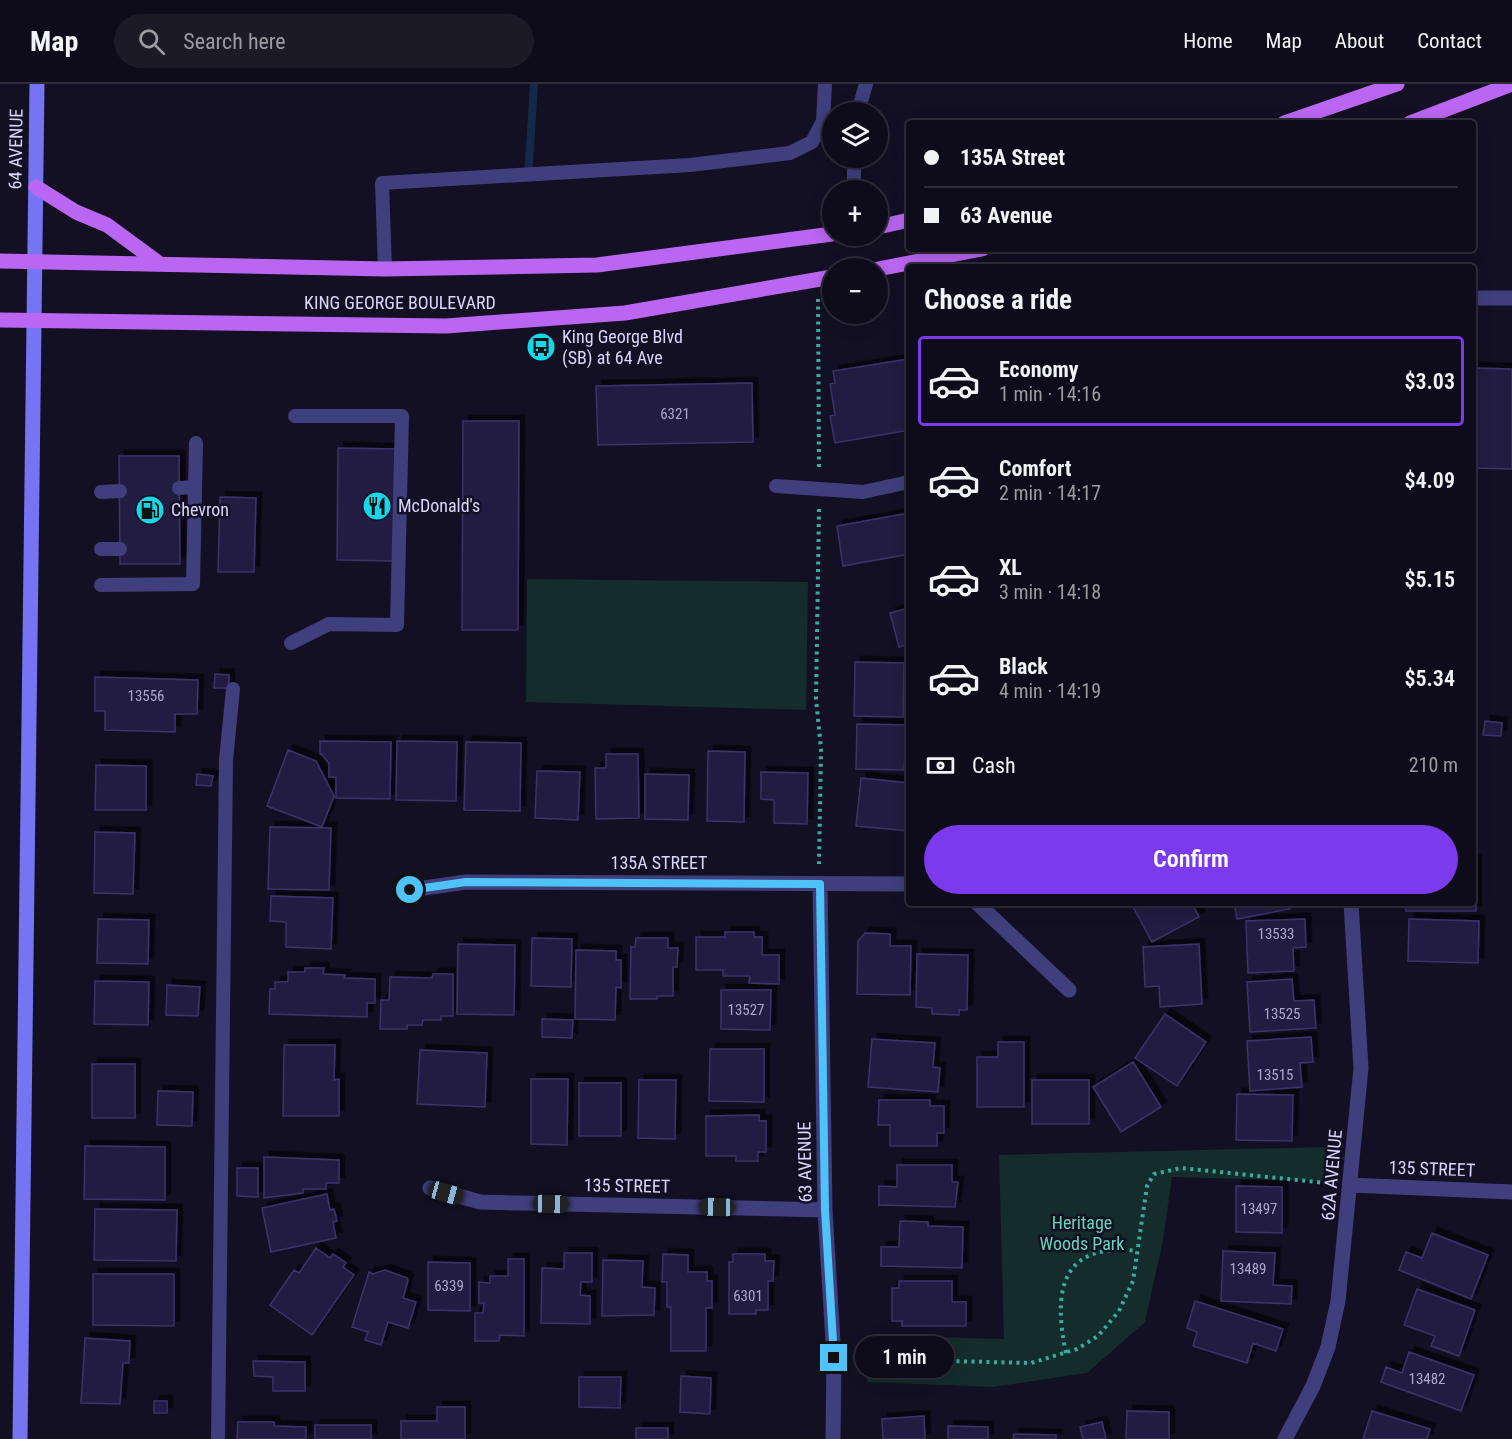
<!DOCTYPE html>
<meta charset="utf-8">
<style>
body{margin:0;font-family:"Roboto Condensed",sans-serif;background:#1c1a27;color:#f1f3f6;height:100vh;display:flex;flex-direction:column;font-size:22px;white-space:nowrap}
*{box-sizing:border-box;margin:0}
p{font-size:20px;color:#9b9ba2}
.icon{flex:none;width:33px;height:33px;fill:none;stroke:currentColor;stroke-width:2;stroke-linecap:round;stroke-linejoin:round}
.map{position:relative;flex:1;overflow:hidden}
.details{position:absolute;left:906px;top:180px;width:570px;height:642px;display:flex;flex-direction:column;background:#0e0c1a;border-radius:6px;box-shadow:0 3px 15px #0003,0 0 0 2px #2e2c39}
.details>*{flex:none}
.hud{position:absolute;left:906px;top:36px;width:570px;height:132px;border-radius:6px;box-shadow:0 3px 15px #0003,0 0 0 2px #2e2c39;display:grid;align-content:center;height:132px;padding:0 18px;background:#0e0c1a}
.tools{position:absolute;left:822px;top:18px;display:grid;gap:12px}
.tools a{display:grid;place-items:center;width:66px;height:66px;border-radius:50%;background:#0e0c1a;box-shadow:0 3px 15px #0003,0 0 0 2px #2e2c39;font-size:30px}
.end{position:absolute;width:27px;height:27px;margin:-14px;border:8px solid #4fc3f7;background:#111;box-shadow:0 0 0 3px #111}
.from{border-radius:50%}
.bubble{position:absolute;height:42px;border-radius:21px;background:#0e0c1a;box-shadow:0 3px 15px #0003,0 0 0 2px #2e2c39;font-size:20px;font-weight:600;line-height:42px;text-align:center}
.car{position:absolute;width:18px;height:36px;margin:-18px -9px;border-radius:8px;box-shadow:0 0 4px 2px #0007;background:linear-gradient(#222 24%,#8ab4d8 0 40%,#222 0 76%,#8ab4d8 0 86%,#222 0)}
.hud b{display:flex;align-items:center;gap:21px;height:57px;font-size:22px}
.hud b+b{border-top:2px solid #2e2c39}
.hud i{width:15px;height:15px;background:#f1f3f6}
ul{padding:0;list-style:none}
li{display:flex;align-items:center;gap:18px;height:90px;margin:0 12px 9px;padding:0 6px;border:3px solid transparent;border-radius:6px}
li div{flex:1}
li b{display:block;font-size:22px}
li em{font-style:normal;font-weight:600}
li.active{border-color:#7c3aed}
li>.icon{width:54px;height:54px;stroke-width:1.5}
h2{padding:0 18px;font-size:27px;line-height:72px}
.pay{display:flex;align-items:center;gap:15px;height:66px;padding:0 18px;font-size:22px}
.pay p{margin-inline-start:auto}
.action{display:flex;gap:12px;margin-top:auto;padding:12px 18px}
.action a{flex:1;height:69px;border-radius:36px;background:#7c3aed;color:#fff;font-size:24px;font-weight:600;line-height:69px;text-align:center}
header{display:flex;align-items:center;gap:36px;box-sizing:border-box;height:84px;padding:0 30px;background:#0e0c1a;border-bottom:2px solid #2e2c39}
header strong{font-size:28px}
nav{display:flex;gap:33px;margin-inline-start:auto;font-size:21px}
.search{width:420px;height:54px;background:#1c1a27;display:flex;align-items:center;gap:15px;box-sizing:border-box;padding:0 21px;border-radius:33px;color:#9b9ba2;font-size:22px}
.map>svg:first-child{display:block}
.green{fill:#142c2b}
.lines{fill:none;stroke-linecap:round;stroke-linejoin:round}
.stream{stroke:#142949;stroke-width:8}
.building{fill:#241e42;stroke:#3c326c;stroke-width:1.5;filter:url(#shadow)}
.path{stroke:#39aca2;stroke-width:4;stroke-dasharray:3 4.5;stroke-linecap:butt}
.lane{stroke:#403f7e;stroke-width:14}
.street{stroke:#403f7e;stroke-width:15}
.secondary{stroke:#7575f3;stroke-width:15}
.primary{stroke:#bb66f2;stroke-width:15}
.route{stroke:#4fc3f7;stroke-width:8}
.labels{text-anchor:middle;stroke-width:5;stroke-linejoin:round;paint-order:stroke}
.number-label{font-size:15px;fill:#aca7cd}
.street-label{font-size:18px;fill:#d9d5fb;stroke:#131023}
.poi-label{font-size:18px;fill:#d9d5fb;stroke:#131023;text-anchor:start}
.park-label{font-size:18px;fill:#68d5b8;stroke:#131023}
</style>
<header>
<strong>Map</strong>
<div class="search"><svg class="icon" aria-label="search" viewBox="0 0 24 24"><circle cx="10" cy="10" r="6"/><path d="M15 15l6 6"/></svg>Search here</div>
<nav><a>Home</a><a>Map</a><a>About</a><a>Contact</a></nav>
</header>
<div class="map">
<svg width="1512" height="1355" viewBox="0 0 1512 1355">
<defs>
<filter id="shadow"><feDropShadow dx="5.5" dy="-5.5" stdDeviation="0" flood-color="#0009"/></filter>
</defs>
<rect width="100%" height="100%" fill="#131023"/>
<path class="green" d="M527 495 808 498 806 626 526 618Z
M1327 1063 1323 1097 1172 1093 1163 1156 1145 1238 1087 1289 993 1303 867 1298 868 1251 1004 1255 999 1071Z"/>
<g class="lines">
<path class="stream" d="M528 94 534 0"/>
</g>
<path class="building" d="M909 275V346L835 359 830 332 835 331 830 300 835 299 833 287Z
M1473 284 1512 285V385L1473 384Z
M752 299 753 358 598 361 596 302Z
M463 337H519L518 546H462Z
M338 364 395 365 394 477 337 476Z
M119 372H179L180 480H120Z
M220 413 256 414 254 488H218Z
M909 429V470L843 482 837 442Z
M909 524V560L899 563 890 529Z
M855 578 904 579 903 633 854 632Z
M215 590 229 591V604H214Z
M95 593 198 596 197 630H175V648L105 646V627H95Z
M1485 637 1502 639 1501 652 1483 651Z
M857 640 909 641V668H905L904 686 856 685Z
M320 657 391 658 390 715 336 714V693H329V679L320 669Z
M397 657 457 658 456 717 396 716Z
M466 658 521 659 520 727 464 726Z
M288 666 316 677 334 712 322 743 267 722Z
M708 667 745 668 744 738 707 737Z
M606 670H638L639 734 596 735 595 684H606Z
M96 681 146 682V726H95Z
M537 687 580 688 578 736 535 734Z
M761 688 808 689 807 740 774 739V716L761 715Z
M197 690 213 692 211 702 196 701Z
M645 690 689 691 688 736 645 735Z
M861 694 909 699V747L856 742Z
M270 743 331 744 329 806 268 805Z
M95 748 135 749 133 810 94 809Z
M1473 777H1476V827H1406V819H1473Z
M271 812 333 814 331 865 286 863V838L270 837Z
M1131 819H1192L1199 833 1152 858Z
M1234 819H1289L1290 825 1237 835Z
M98 835 149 836 148 880 97 879Z
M1305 835 1306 863 1293 864 1294 887 1248 889 1246 837Z
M1409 835 1479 837 1478 879 1408 877Z
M725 848H754V853H762V871H779V900L749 899 750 892H723V886H696V853H725Z
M865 849 890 850V862H911L910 911 857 910 858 857Z
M532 854 572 855 571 903 531 902Z
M636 854H668V864H678L677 883H673V912H657V915H630L631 863H635Z
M458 860 515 861 514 931 457 930Z
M1199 860 1202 920 1160 923 1159 902 1145 903 1143 863Z
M576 866 616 867V876H621V904L616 903 615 936 575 935Z
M917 870 968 871 967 926H959V931L932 930V924L916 923Z
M305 884H324L323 890 345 891 344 894 375 895V919H367V933L269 930 270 905H275V898H288V888H305Z
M433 890H453V932H441V936H423L422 941H407V945H380L381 916H389L390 893 432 894Z
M1292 895 1294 917 1314 916 1316 944 1250 948 1247 898Z
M95 897 149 898 148 941 94 940Z
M167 901 200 903 198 932 166 931Z
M721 906H771L770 946 721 945Z
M1165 930 1206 958 1177 1002 1135 974Z
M542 935 573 936 572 954 542 953Z
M1311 953 1313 978 1300 979 1302 1003 1250 1007 1247 957Z
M872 955 935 959 933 983 940 984 938 1008 868 1003Z
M998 958H1024V1023H977V973H998Z
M284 961H335L334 996 339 995V1032H283Z
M710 965H764V1018L709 1017Z
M420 966 487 969 485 1023 417 1020Z
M1133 978 1161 1023 1121 1048 1093 1003Z
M92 980H135V1034H92Z
M531 995H568L567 1061 531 1060Z
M639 996H676L675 1055 638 1054Z
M1032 996H1089V1040H1032Z
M579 999H621V1052H579Z
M158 1007 193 1008 192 1042 157 1041Z
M1237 1010 1293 1011 1292 1057 1236 1056Z
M879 1016H930V1022H944V1049H937V1062H890V1041H878Z
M759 1031V1037H766V1068H758V1077H736V1072H706V1032Z
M85 1062 165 1063V1116L84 1115Z
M264 1073 339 1076V1099H326V1105H303V1109L264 1114Z
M897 1081H952V1098H958L955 1123 879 1121V1102L897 1103Z
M237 1084H258V1113L237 1112Z
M1236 1102 1282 1103V1149L1236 1148Z
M327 1110 330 1126 334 1125 337 1137 333 1138 336 1154 271 1168 262 1124Z
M95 1125 177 1126 176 1177 94 1176Z
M900 1137 928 1138V1142L963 1143 962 1184 881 1182V1163H899Z
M1432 1149 1488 1171 1471 1215 1399 1186 1406 1168 1422 1174Z
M316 1164 330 1174 333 1170 346 1179 343 1183 354 1191 312 1251 270 1221 294 1186 299 1189Z
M1223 1167 1275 1169 1273 1201 1292 1202 1291 1220 1221 1217Z
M564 1169H592V1198H581L580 1211 590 1212V1240L541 1239 542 1184 564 1185Z
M663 1170 688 1171V1188H707V1197H712V1224H706V1267H671V1223H667V1198H662Z
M733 1170H765V1177H774L773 1197H768V1226H756V1230H729V1178H733Z
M508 1175H524V1252L500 1251 499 1257H475V1229H483L484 1219H479V1198L490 1199V1192H508Z
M603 1176 643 1177 642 1203 655 1204 654 1231 602 1232Z
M428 1178 470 1179V1227L428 1226Z
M385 1186 407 1194 408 1197 403 1214 416 1218 408 1244 388 1238 381 1261 365 1256 368 1248 352 1243 369 1188 373 1190Z
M93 1190H174V1242L93 1241Z
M899 1197H952V1218H966V1242H902V1237H892V1204H899Z
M1417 1205 1475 1226 1459 1272 1431 1262 1435 1252 1404 1241Z
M1195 1217 1283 1245 1276 1267 1253 1259 1247 1279 1193 1262 1197 1248 1187 1244Z
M85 1254 130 1257 129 1279H123L120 1320 81 1319Z
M1409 1268 1474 1291 1461 1327 1381 1298 1386 1283 1402 1289Z
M253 1277 305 1278V1307H273V1293L254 1292Z
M681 1292 711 1294 710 1330 680 1328Z
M579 1293H621L620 1324 579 1323Z
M154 1317H167V1329H154Z
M437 1323H465V1355H401V1337H437Z
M1127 1327 1169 1328V1355H1126Z
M1372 1327 1430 1345 1427 1355H1363Z
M924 1332 925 1355H883L882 1335Z
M238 1338H274V1342L306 1343V1355H237Z
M1102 1338 1106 1355H1083L1080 1343Z
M315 1341H371V1355H315Z
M948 1342 988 1343V1355H948Z
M636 1344H668V1355H636Z
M1014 1350 1056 1351V1355H1013Z"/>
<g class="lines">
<path class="path" d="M818 215 819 384
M819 425 816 615 821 665 819 780
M1066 1269C1053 1208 1060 1158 1137 1167
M859 1275 1031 1279 1077 1265 1098 1252 1119 1227 1133 1197 1147 1102 1154 1090 1181 1084 1326 1099"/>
<path class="lane" d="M858 28 866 0
M854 106V74
M385 185 382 99 690 81 790 69 812 58 823 37 825 0
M776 402 863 408 909 398
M179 404 195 403
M101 408 120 407
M101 465H120
M101 501 193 500 196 359
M291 559 329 540 397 541 402 332H295
M218 1355 226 676 233 605"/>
<path class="street" d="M1473 214H1512
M820 800 825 1126 834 1274 833 1355
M410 806 466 798 909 800
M977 819 1069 906
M1350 1101 1512 1108
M430 1104 480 1118 825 1126
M1285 1355 1313 1302 1328 1263 1338 1217 1361 984 1351 819"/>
<path class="secondary" d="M20 1355 37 0"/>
<path class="primary" d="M1284 39 1397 0
M1410 39 1512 0
M36 103 76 128 107 141 160 180
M878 143 909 136
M0 177 385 185 597 181 832 150
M878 185 982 165
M0 236 446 242 625 229 832 193"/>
</g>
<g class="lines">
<path class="route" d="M410 806 466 798 820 800 825 1126 834 1274"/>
</g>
<defs>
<g id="bus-disc" transform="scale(1.5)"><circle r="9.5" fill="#14d8e9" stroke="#131023"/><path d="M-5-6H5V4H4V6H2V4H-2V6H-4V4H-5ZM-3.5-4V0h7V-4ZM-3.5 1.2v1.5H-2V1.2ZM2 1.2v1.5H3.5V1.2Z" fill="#111"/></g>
<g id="restaurant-disc" transform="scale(1.5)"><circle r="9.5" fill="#14d8e9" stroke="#131023"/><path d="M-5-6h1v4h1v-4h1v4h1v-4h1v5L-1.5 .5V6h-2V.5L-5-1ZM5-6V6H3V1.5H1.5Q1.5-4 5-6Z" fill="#111"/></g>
<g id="fuel-disc" transform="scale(1.5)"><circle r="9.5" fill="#14d8e9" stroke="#131023"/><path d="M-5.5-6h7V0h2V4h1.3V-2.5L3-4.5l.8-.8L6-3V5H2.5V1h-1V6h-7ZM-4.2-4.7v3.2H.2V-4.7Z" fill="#111"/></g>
</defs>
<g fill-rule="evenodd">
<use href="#bus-disc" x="541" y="263"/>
<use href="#restaurant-disc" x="377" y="422"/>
<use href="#fuel-disc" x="150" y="426"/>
</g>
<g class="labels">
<g class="number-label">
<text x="675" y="335">6321</text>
<text x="146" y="617">13556</text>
<text x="1276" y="855">13533</text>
<text x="746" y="931">13527</text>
<text x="1282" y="935">13525</text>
<text x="1275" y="996">13515</text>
<text x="1259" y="1130">13497</text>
<text x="1248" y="1190">13489</text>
<text x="449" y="1207">6339</text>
<text x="748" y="1217">6301</text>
<text x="1427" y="1300">13482</text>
</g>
<g class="street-label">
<text transform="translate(16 65) rotate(-89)" y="6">64 AVENUE</text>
<text x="400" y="225">KING GEORGE BOULEVARD</text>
<text x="659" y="785">135A STREET</text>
<text transform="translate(805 1078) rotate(-91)" y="6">63 AVENUE</text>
<text transform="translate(1432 1085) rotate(2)" y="6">135 STREET</text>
<text transform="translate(1332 1091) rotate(-85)" y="6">62A AVENUE</text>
<text transform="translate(627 1102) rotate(1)" y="6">135 STREET</text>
</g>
<g class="poi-label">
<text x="562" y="259">King George Blvd<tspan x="562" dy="21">(SB) at 64 Ave</tspan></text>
<text x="398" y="428">McDonald's</text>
<text x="171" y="432">Chevron</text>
</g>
<g class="park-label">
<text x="1082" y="1145">Heritage<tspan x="1082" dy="21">Woods Park</tspan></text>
</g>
</g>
</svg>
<div class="tools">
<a><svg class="icon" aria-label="layers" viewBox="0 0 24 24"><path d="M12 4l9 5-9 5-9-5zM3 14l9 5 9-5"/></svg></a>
<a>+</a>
<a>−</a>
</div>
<i class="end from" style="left:410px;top:806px"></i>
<i class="end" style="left:834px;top:1274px"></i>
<div class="bubble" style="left:855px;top:1252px;width:99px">1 min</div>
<i class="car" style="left:446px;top:1109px;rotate:106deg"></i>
<i class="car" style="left:551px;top:1120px;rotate:91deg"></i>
<i class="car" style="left:717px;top:1123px;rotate:271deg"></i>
<div class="hud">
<b><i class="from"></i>135A Street</b>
<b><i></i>63 Avenue</b>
</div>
<section class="details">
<h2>Choose a ride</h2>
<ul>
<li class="active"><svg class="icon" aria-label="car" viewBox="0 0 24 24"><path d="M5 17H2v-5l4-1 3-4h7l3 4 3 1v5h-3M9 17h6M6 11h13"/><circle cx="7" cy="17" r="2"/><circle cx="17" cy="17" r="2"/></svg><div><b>Economy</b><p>1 min · 14:16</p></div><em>$3.03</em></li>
<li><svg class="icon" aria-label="car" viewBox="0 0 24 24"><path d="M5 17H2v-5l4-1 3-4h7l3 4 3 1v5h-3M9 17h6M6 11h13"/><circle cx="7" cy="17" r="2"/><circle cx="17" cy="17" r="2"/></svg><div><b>Comfort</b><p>2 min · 14:17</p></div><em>$4.09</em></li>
<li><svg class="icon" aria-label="car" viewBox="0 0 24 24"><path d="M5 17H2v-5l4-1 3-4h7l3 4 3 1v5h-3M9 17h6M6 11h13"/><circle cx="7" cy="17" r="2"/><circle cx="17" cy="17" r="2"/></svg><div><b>XL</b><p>3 min · 14:18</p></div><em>$5.15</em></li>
<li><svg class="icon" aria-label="car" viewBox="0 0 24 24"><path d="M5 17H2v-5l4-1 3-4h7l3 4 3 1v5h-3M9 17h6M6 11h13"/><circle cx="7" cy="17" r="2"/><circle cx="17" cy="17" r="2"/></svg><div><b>Black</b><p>4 min · 14:19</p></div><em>$5.34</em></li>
</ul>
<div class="pay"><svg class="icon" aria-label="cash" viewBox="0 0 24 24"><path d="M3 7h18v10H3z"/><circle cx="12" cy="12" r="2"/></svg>Cash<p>210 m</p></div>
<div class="action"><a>Confirm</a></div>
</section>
</div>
